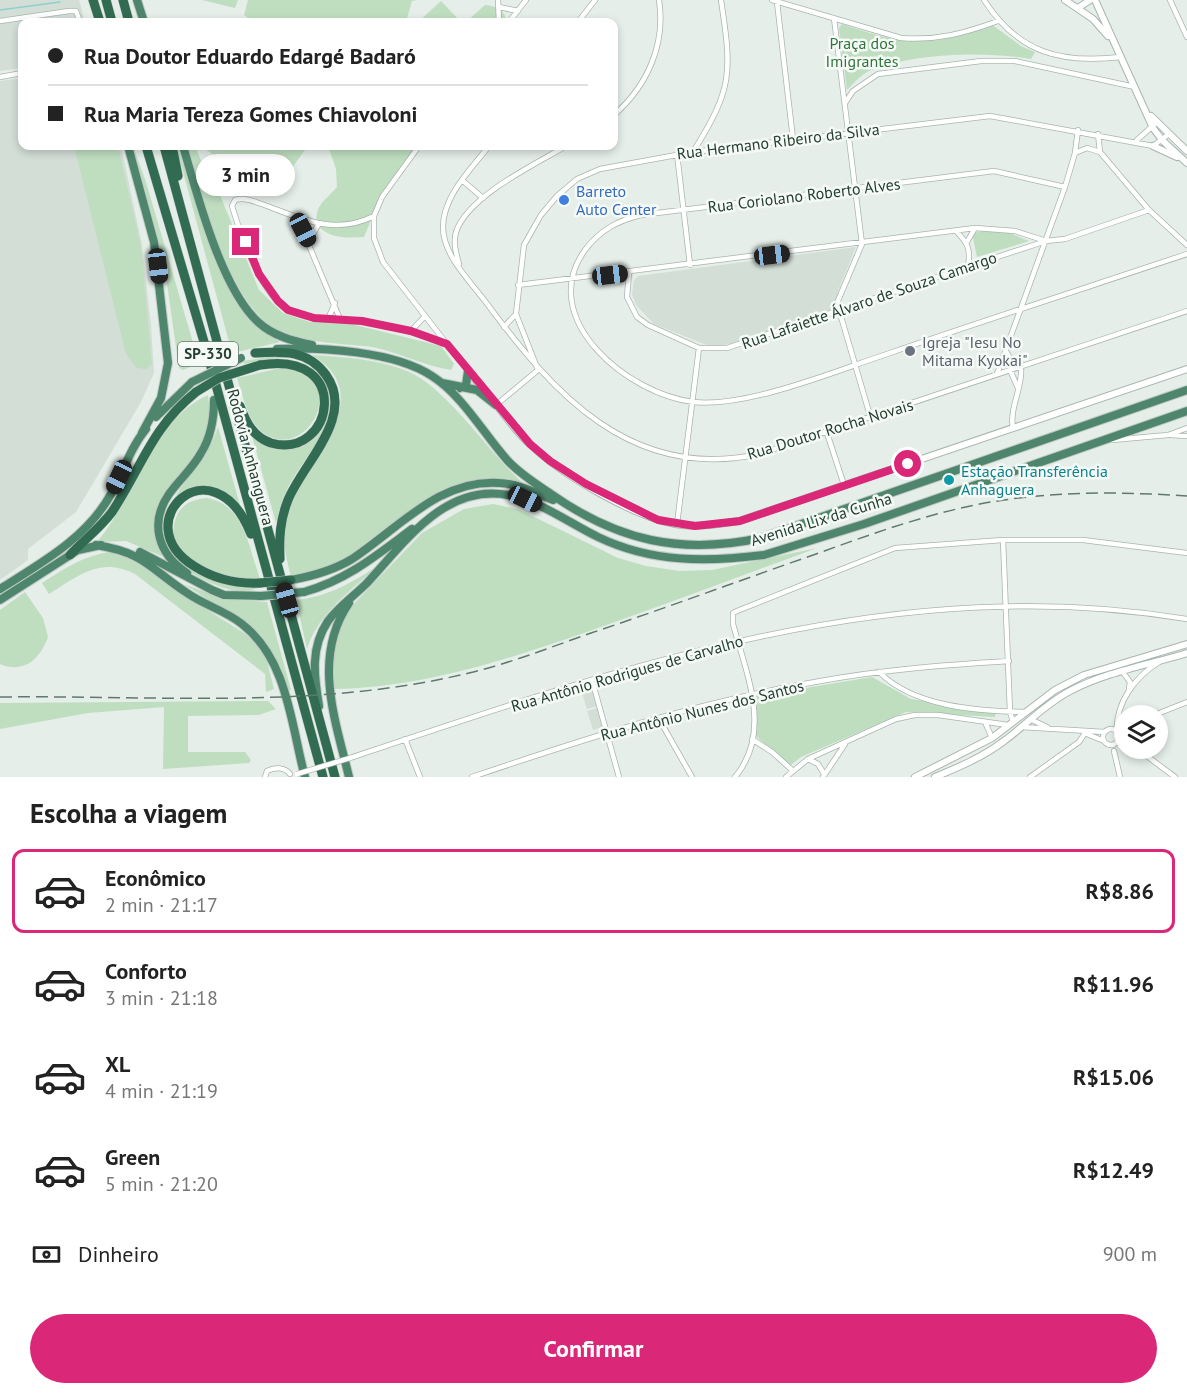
<!DOCTYPE html>
<html lang="pt">
<meta charset="utf-8">
<style>
body{margin:0;font-family:"PT Sans",sans-serif;background:#f2f2f2;color:#222;height:100vh;display:flex;flex-direction:column;font-size:22px;white-space:nowrap}
*{box-sizing:border-box;margin:0}
p{font-size:20px;color:#767676}
.icon{flex:none;width:33px;height:33px;fill:none;stroke:currentColor;stroke-width:2;stroke-linecap:round;stroke-linejoin:round}
.map{position:relative;height:777px;overflow:hidden}
.details{display:flex;flex-direction:column;background:#fff;flex:1}
.details>*{flex:none}
.guide{position:absolute;left:18px;top:18px;width:600px;height:132px;border-radius:12px;box-shadow:0 3px 9px #0003;display:grid;align-content:center;height:132px;padding:0 30px;background:#fff}
.controls{position:absolute;left:1114px;top:705px;display:grid;gap:12px}
.controls a{display:grid;place-items:center;width:54px;height:54px;border-radius:50%;background:#fff;box-shadow:0 3px 9px #0003;font-size:30px}
.end{position:absolute;width:27px;height:27px;margin:-14px;border:8px solid #db2777;background:#fff;box-shadow:0 0 0 3px #fff}
.from{border-radius:50%}
.bubble{position:absolute;height:42px;border-radius:21px;background:#fff;box-shadow:0 3px 9px #0003;font-size:20px;font-weight:600;line-height:42px;text-align:center}
.car{position:absolute;width:18px;height:36px;margin:-18px -9px;border-radius:8px;box-shadow:0 0 4px 2px #0007;background:linear-gradient(#222 24%,#8ab4d8 0 40%,#222 0 76%,#8ab4d8 0 86%,#222 0)}
.guide b{display:flex;align-items:center;gap:21px;height:57px;font-size:22px}
.guide b+b{border-top:2px solid #e0e0e0}
.guide i{width:15px;height:15px;background:#222}
ul{padding:0;list-style:none}
li{display:flex;align-items:center;gap:18px;height:84px;margin:0 12px 9px;padding:0 18px;border:3px solid transparent;border-radius:12px}
li div{flex:1}
li b{display:block;font-size:22px}
li em{font-style:normal;font-weight:600}
li.selected{border-color:#db2777}
li>.icon{width:54px;height:54px;stroke-width:1.5}
h2{padding:0 30px;font-size:27px;line-height:72px}
.pay{display:flex;align-items:center;gap:15px;height:66px;padding:0 30px;font-size:22px}
.pay p{margin-inline-start:auto}
.button{display:flex;gap:12px;margin-top:auto;padding:12px 30px}
.button a{flex:1;height:69px;border-radius:36px;background:#db2777;color:#fff;font-size:24px;font-weight:600;line-height:69px;text-align:center}
.map>svg:first-child{display:block}
.built{fill:#d3ded7}
.green{fill:#bfdec0}
.lines{fill:none;stroke-linecap:round;stroke-linejoin:round}
.stream{stroke:#8fd0cc;stroke-width:1.5}
.minor-casing{stroke:#a7b6ae;stroke-width:6}
.tertiary-casing{stroke:#a7b6ae;stroke-width:8}
.trunk-casing{stroke:#c2c9c6;stroke-width:10}
.motorway-casing{stroke:#c2c9c6;stroke-width:10}
.minor{stroke:#fff;stroke-width:4.5}
.tertiary{stroke:#fff;stroke-width:6}
.trunk{stroke:#4e866d;stroke-width:8}
.motorway{stroke:#316b52;stroke-width:9}
.rail{stroke:#5f7a6d;stroke-width:1.5;stroke-dasharray:12 6;stroke-linecap:butt}
.minor-bridge-casing{stroke:#a7b6ae;stroke-width:6;stroke-linecap:butt}
.trunk-bridge-casing{stroke:#c2c9c6;stroke-width:10;stroke-linecap:butt}
.motorway-bridge-casing{stroke:#c2c9c6;stroke-width:10;stroke-linecap:butt}
.minor-bridge{stroke:#fff;stroke-width:4.5}
.trunk-bridge{stroke:#4e866d;stroke-width:8}
.motorway-bridge{stroke:#316b52;stroke-width:9}
.route{stroke:#db2777;stroke-width:8}
.shop-dot{fill:#3f7fe0;stroke:#f6faf7;stroke-width:2}
.worship-dot{fill:#6b7280;stroke:#f6faf7;stroke-width:2}
.culture-dot{fill:#0f9aa8;stroke:#f6faf7;stroke-width:2}
.labels{text-anchor:middle;stroke-width:5;stroke-linejoin:round;paint-order:stroke}
.shield{fill:#f6faf7;stroke:#63776d;stroke-width:1.5}
.shield-label{font-size:15px;font-weight:bold;fill:#243f32}
.park-label{font-size:16px;fill:#30753b;stroke:#f6faf7}
.street-label{font-size:16px;fill:#243f32;stroke:#f6faf7}
.shop-label{font-size:16px;fill:#366cbe;stroke:#f6faf7;text-anchor:start}
.worship-label{font-size:16px;fill:#5b616d;stroke:#f6faf7;text-anchor:start}
.culture-label{font-size:16px;fill:#0d838f;stroke:#f6faf7;text-anchor:start}
</style>
<div class="map">
<svg width="1187" height="777" viewBox="0 0 1187 777">
<rect width="100%" height="100%" fill="#e5eee8"/>
<path class="built" d="M0 0H79L85 22H22V68L0 71Z
M22 78V146H121L142 245 151 325 154 373 141 402 76 512 28 549V560L0 580V81Z
M856 247 838 291 836 310 731 344 709 346 654 324 636 305 632 294 634 280 638 276Z
M591 687 597 706 587 709 581 690Z
M597 708 603 727 593 730 587 711Z"/>
<path class="green" d="M202 0H238L235 8Z
M248 0H417L412 1 407 18 403 22H254L244 15Z
M441 1 461 22H418Z
M485 5C496 6 506 10 506 22H466Z
M842 24C898 44 936 49 991 24L1021 46 1035 52 1031 59C985 51 911 53 867 72 860 76 853 84 847 90L839 28Z
M74 146H118L141 246 152 364 146 369 137 368 126 354Z
M133 146 146 182 199 363 183 370 179 368 164 263Z
M176 146H179L243 311 258 328 280 342 232 353Z
M187 146H195L209 180 215 183 259 290 283 313 310 322 335 320 441 346 454 364 451 370C424 366 399 352 372 347 342 343 311 344 282 332 228 309 204 197 187 146Z
M201 146H308L271 196Z
M328 146H422L379 201 364 237C346 238 330 239 317 225 314 205 325 201 337 187L336 169Z
M985 231 1009 233 1029 241 977 257 972 233Z
M283 355C303 359 318 364 326 384 344 426 301 457 286 492 281 502 279 513 276 523L252 436C330 484 357 373 295 359 279 356 260 361 244 364L243 361Z
M312 355C343 357 378 359 407 371 449 389 488 453 525 485L452 488 348 559 334 567 291 576C285 555 281 534 288 512 302 464 383 398 312 355Z
M285 367C290 369 297 370 302 372 344 394 302 462 262 432 247 420 243 395 237 378Z
M208 395 210 414 205 440 197 455 171 487 155 535 164 557 126 541 97 542C136 496 150 422 208 395Z
M218 427 240 505 220 491 186 494 165 532C174 571 223 586 258 588 238 596 216 586 197 576 116 531 202 479 218 427Z
M207 498C244 504 249 548 260 579 229 580 163 563 175 521 180 504 191 500 207 498Z
M493 504 518 509 618 558 646 566 680 571 712 570 817 548C738 577 660 607 581 634 499 662 419 688 332 689L333 643 349 609 422 533 464 509Z
M110 552 138 560 184 595 247 635 265 654 274 689 266 692 265 674 135 574C100 556 78 576 49 594L42 583C65 568 83 556 110 552Z
M379 565C353 589 318 613 307 649L296 600C328 597 353 582 379 565Z
M184 584 224 599 267 602 291 690H287L260 636 253 629Z
M25 592 43 618 48 637C40 659 24 674 0 664V610Z
M872 677 911 699 996 711 995 717 906 712 801 757 791 765 782 761 754 734 757 696Z
M268 701 276 709 259 715 188 716V752H245L251 760 249 763 163 769 164 707 88 713 0 729V703Z"/>
<g class="lines">
<path class="stream" d="M0 10 60 2"/>
<g class="minor-casing">
<path id="minor" d="M498 0 499 22
M772 0 901 38C937 41 965 33 998 21
M984 0C1018 53 1061 64 1121 57
M1170 0 1187 37
M777 2 793 139
M499 7 518 11
M834 18 862 244 837 303 871 419
M0 21 69 11H76L80 22
M509 22 526 0
M578 22 595 0
M0 77 22 73
M845 103 853 91 878 74 981 61H1015L1135 87
M614 115C647 86 666 45 659 0
M1098 134 1100 152
M1137 140 1157 122
M419 146 382 197 374 216C336 235 304 220 267 206 256 202 246 197 235 200L232 206C241 236 260 292 287 309 310 323 339 317 363 321 392 326 420 334 447 344
M489 146C471 169 443 196 443 227 443 255 469 280 485 301 553 393 631 482 759 454L1187 311
M693 152C733 88 732 73 721 0
M1100 152 1149 210 1187 245
M1075 153 1087 148 1100 152
M677 154 690 265
M463 181 483 198
M1065 187 994 171 641 215C617 221 600 230 585 250 535 319 629 395 694 402 747 408 838 370 890 353 989 319 1088 287 1187 254
M374 216V238L383 262 468 371
M297 217 340 319
M956 231C968 243 971 250 968 267
M309 242 318 225
M967 242 975 228
M459 264C456 253 453 243 456 232 468 196 534 165 566 146
M629 273 627 297 637 317 648 325 699 348H727L982 262 1046 241 1065 239 1149 210
M518 285 975 228 1015 231 1046 241
M328 319 335 303
M504 327 516 314
M411 331 425 316
M1006 351 1011 360 1021 367C1023 388 1009 407 1013 429
M1010 370 1018 388
M997 374 1065 187 1075 153 1078 130
M496 405 538 370 516 314 524 245 541 215 557 196 577 179 600 169 693 152 990 116 1153 146 1169 134
M827 433 844 485
M1171 435 1187 436
M1112 440 1168 435 1187 428
M677 524 699 348
M1003 540 1010 712 1013 722
M1122 671 1130 682 1129 689
M879 672C914 707 977 711 1024 712
M592 680 619 777
M1152 716 1187 702
M659 719 692 777
M1032 720 1047 727
M985 722 992 738
M1021 727 1105 732
M1103 737a8 8 0 1 1 16 0a8 8 0 1 1-16 0Z
M1117 733C1115 703 1135 677 1159 662
M1087 734 1104 741
M405 739 420 777
M752 739 772 752 792 770
M1136 748 1175 777
M1114 751 1120 777
M350 758C620 667 899 571 1187 619
M808 759 818 764 824 774
M265 777 267 771C275 767 285 767 290 774
M472 777C584 739 698 702 815 682 879 670 944 665 1009 661
M735 777C773 732 746 673 733 624V613L737 611 895 548 1003 540H1083L1187 553
M786 777 808 759 896 719 915 715H938L1008 725
M823 777 845 744
M1030 777 1079 742 1085 733"/>
</g>
<g class="tertiary-casing">
<path id="tertiary" d="M1065 0 1093 19 1108 36
M1095 0 1153 128 1163 141 1187 163
M1078 8 1090 0
M1151 116 1187 151
M1153 146 1177 157
M468 371 488 395
M495 403C506 417 517 433 531 445 562 475 633 516 675 524 697 528 718 524 739 521L1187 369
M915 777 992 738 1055 690 1084 675 1187 644
M935 777C959 767 983 757 1004 741 1026 725 1045 704 1070 691 1106 672 1148 665 1187 653"/>
</g>
<g class="trunk-casing">
<path id="trunk" d="M137 0 144 22
M128 146 154 242 168 363 161 398 142 433
M183 146C197 194 221 288 258 322 273 336 293 341 312 345
M277 349C321 347 394 351 432 376 463 396 483 433 508 461 520 474 536 484 551 494 618 541 681 555 761 538L1187 390
M442 383 477 390 496 405
M460 388 466 385 468 371
M156 417 192 382
M96 545C145 553 148 567 187 593 204 605 226 611 242 624 288 660 291 725 305 777
M140 552 212 590 224 595 261 596
M187 573C158 554 149 523 169 494 179 480 193 468 201 453 211 437 214 419 214 400
M291 580C313 576 334 570 352 559 399 528 440 478 500 483 519 484 536 493 553 500
M0 589C41 563 87 538 111 494 123 473 130 448 146 429
M304 592C347 580 377 555 412 529
M0 600 78 550 101 545
M319 706C314 676 310 648 328 621 339 606 354 596 367 583 404 543 445 483 508 495 540 501 569 523 598 537 652 563 707 562 764 555L864 524 1187 411
M349 777C335 719 312 657 349 603"/>
</g>
<g class="motorway-casing">
<path id="motorway" d="M93 0 100 22
M106 0 112 22
M123 0 129 22
M146 146 207 352 323 777
M164 146 335 777
M172 146 178 176
M255 353C283 351 308 350 326 375 356 417 303 463 288 500 280 520 279 538 280 559
M240 406C246 422 253 437 271 443 334 461 354 349 260 365
M251 534C213 439 124 522 194 566 214 579 237 584 260 583
M70 555C84 540 100 528 112 512 142 467 151 428 196 392"/>
</g>
<use href="#minor" class="minor"/>
<use href="#tertiary" class="tertiary"/>
<use href="#trunk" class="trunk"/>
<use href="#motorway" class="motorway"/>
<path class="rail" d="M0 697C156 695 317 710 469 673 511 663 551 647 591 633 666 608 741 580 816 554 877 532 940 509 1004 500 1065 491 1126 492 1187 496"/>
<g class="minor-bridge-casing">
<path id="minor-bridge" d="M297 774 350 758"/>
</g>
<g class="trunk-bridge-casing">
<path id="trunk-bridge" d="M192 382 241 358
M261 596 304 592"/>
</g>
<g class="motorway-bridge-casing">
<path id="motorway-bridge" d="M196 392 219 378 260 365
M260 583 291 580"/>
</g>
<use href="#minor-bridge" class="minor-bridge"/>
<use href="#trunk-bridge" class="trunk-bridge"/>
<use href="#motorway-bridge" class="motorway-bridge"/>
</g>
<g class="lines">
<path class="route" d="M246 242 259 274 278 301 288 310 314 318 362 321 411 331 447 344 530 444 550 461 586 484 658 520 695 526 740 521 908 464"/>
</g>
<circle class="shop-dot" cx="564" cy="200" r="6"/>
<circle class="worship-dot" cx="910" cy="351" r="6"/>
<circle class="culture-dot" cx="949" cy="480" r="6"/>
<g class="labels">
<rect class="shield" x="178" y="342" width="60" height="24" rx="4.5"/>
<g class="shield-label">
<text x="208" y="359">SP-330</text>
</g>
<g class="park-label">
<text x="862" y="49">Praça dos<tspan x="862" dy="18">Imigrantes</tspan></text>
</g>
<g class="street-label">
<text transform="translate(778 141) rotate(-7)" y="6">Rua Hermano Ribeiro da Silva</text>
<text transform="translate(804 195) rotate(-7)" y="6">Rua Coriolano Roberto Alves</text>
<text transform="translate(869 300) rotate(-19)" y="6">Rua Lafaiette Álvaro de Souza Camargo</text>
<text transform="translate(830 429) rotate(-17)" y="6">Rua Doutor Rocha Novais</text>
<text transform="translate(251 457) rotate(75)" y="6">Rodovia Anhanguera</text>
<text transform="translate(821 519) rotate(-17)" y="6">Avenida Lix da Cunha</text>
<text transform="translate(627 673) rotate(-16)" y="6">Rua Antônio Rodrigues de Carvalho</text>
<text transform="translate(702 710) rotate(-14)" y="6">Rua Antônio Nunes dos Santos</text>
</g>
<g class="shop-label">
<text x="576" y="197">Barreto<tspan x="576" dy="18">Auto Center</tspan></text>
</g>
<g class="worship-label">
<text x="922" y="348">Igreja "Iesu No<tspan x="922" dy="18">Mitama Kyokai"</tspan></text>
</g>
<g class="culture-label">
<text x="961" y="477">Estação Transferência<tspan x="961" dy="18">Anhaguera</tspan></text>
</g>
</g>
</svg>
<div class="controls">
<a><svg class="icon" aria-label="layers" viewBox="0 0 24 24"><path d="M12 4l9 5-9 5-9-5zM3 14l9 5 9-5"/></svg></a>
</div>
<i class="end from" style="left:908px;top:464px"></i>
<i class="end" style="left:246px;top:242px"></i>
<div class="bubble" style="left:196px;top:154px;width:99px">3 min</div>
<i class="car" style="left:303px;top:230px;rotate:153deg"></i>
<i class="car" style="left:772px;top:255px;rotate:83deg"></i>
<i class="car" style="left:158px;top:266px;rotate:173deg"></i>
<i class="car" style="left:610px;top:275px;rotate:83deg"></i>
<i class="car" style="left:119px;top:477px;rotate:205deg"></i>
<i class="car" style="left:525px;top:499px;rotate:116deg"></i>
<i class="car" style="left:287px;top:600px;rotate:344deg"></i>
<div class="guide">
<b><i class="from"></i>Rua Doutor Eduardo Edargé Badaró</b>
<b><i></i>Rua Maria Tereza Gomes Chiavoloni</b>
</div>
</div>
<section class="details">
<h2>Escolha a viagem</h2>
<ul>
<li class="selected"><svg class="icon" aria-label="car" viewBox="0 0 24 24"><path d="M5 17H2v-5l4-1 3-4h7l3 4 3 1v5h-3M9 17h6M6 11h13"/><circle cx="7" cy="17" r="2"/><circle cx="17" cy="17" r="2"/></svg><div><b>Econômico</b><p>2 min · 21:17</p></div><em>R$8.86</em></li>
<li><svg class="icon" aria-label="car" viewBox="0 0 24 24"><path d="M5 17H2v-5l4-1 3-4h7l3 4 3 1v5h-3M9 17h6M6 11h13"/><circle cx="7" cy="17" r="2"/><circle cx="17" cy="17" r="2"/></svg><div><b>Conforto</b><p>3 min · 21:18</p></div><em>R$11.96</em></li>
<li><svg class="icon" aria-label="car" viewBox="0 0 24 24"><path d="M5 17H2v-5l4-1 3-4h7l3 4 3 1v5h-3M9 17h6M6 11h13"/><circle cx="7" cy="17" r="2"/><circle cx="17" cy="17" r="2"/></svg><div><b>XL</b><p>4 min · 21:19</p></div><em>R$15.06</em></li>
<li><svg class="icon" aria-label="car" viewBox="0 0 24 24"><path d="M5 17H2v-5l4-1 3-4h7l3 4 3 1v5h-3M9 17h6M6 11h13"/><circle cx="7" cy="17" r="2"/><circle cx="17" cy="17" r="2"/></svg><div><b>Green</b><p>5 min · 21:20</p></div><em>R$12.49</em></li>
</ul>
<div class="pay"><svg class="icon" aria-label="cash" viewBox="0 0 24 24"><path d="M3 7h18v10H3z"/><circle cx="12" cy="12" r="2"/></svg>Dinheiro<p>900 m</p></div>
<div class="button"><a>Confirmar</a></div>
</section>
